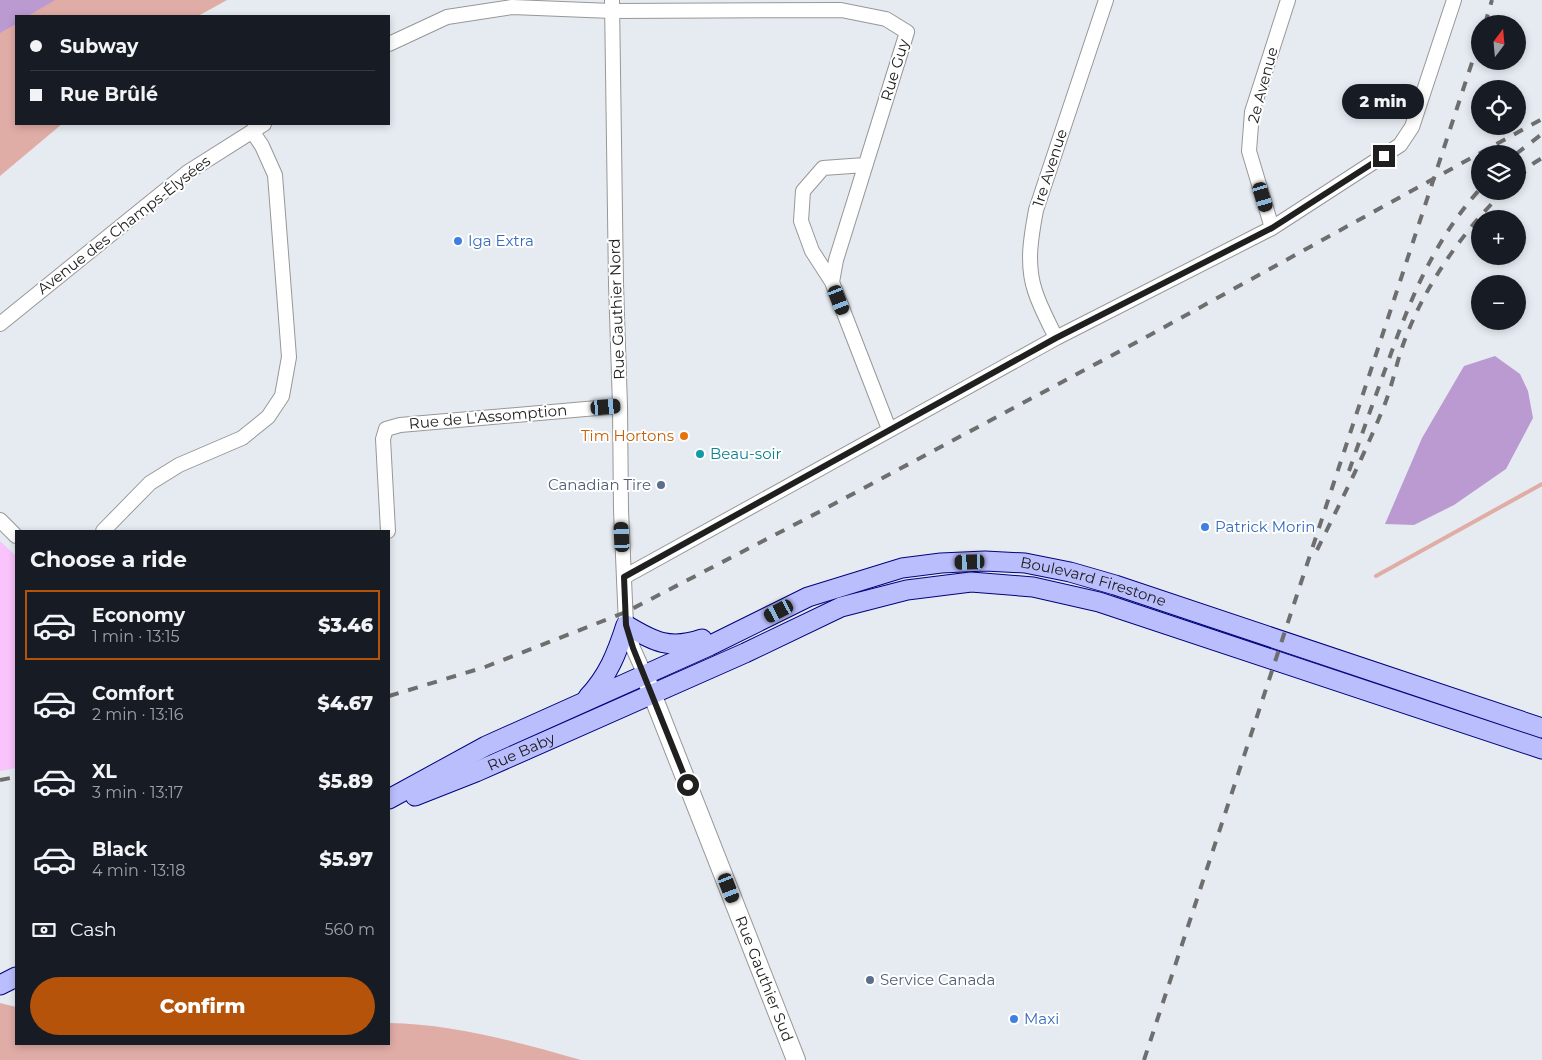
<!DOCTYPE html>
<meta charset="utf-8">
<style>
body{margin:0;font-family:Montserrat,sans-serif;background:#20242c;color:#f1f3f6;height:100vh;display:flex;flex-direction:column;font-size:19px;white-space:nowrap}
*{box-sizing:border-box;margin:0}
p{font-size:16px;color:#9ea1a6}
.icon{flex:none;width:28px;height:28px;fill:none;stroke:currentColor;stroke-width:2;stroke-linecap:round;stroke-linejoin:round}
.map{position:relative;flex:1;overflow:hidden}
.panel{position:absolute;left:15px;top:530px;width:375px;height:515px;display:flex;flex-direction:column;background:#171b24;border-radius:0px;box-shadow:0 2px 8px #0003}
.panel>*{flex:none}
.banner{position:absolute;left:15px;top:15px;width:375px;height:110px;border-radius:0px;box-shadow:0 2px 8px #0003;display:grid;align-content:center;height:110px;padding:0 15px;background:#171b24}
.needle{width:32px;rotate:16deg}
.fabs{position:absolute;left:1471px;top:15px;display:grid;gap:10px}
.fabs a{display:grid;place-items:center;width:55px;height:55px;border-radius:50%;background:#171b24;box-shadow:0 2px 8px #0003;font-size:25px}
.end{position:absolute;width:22px;height:22px;margin:-11px;border:6px solid #202020;background:#fff;box-shadow:0 0 0 2px #fff}
.from{border-radius:50%}
.bubble{position:absolute;height:35px;border-radius:18px;background:#171b24;box-shadow:0 2px 8px #0003;font-size:16px;font-weight:800;line-height:35px;text-align:center}
.car{position:absolute;width:15px;height:30px;margin:-15px -8px;border-radius:6px;box-shadow:0 0 4px 1px #0007;background:linear-gradient(#222 24%,#8ab4d8 0 40%,#222 0 76%,#8ab4d8 0 86%,#222 0)}
.banner b{display:flex;align-items:center;gap:18px;height:48px;font-size:19px}
.banner b+b{border-top:1px solid #363941}
.banner i{width:12px;height:12px;background:#f1f3f6}
ul{padding:0;list-style:none}
li{display:flex;align-items:center;gap:15px;height:70px;margin:0 10px 8px;padding:0 5px;border:2px solid transparent;border-radius:0px}
li div{flex:1}
li b{display:block;font-size:19px}
li em{font-style:normal;font-weight:800}
li.active{border-color:#b45309}
li>.icon{width:45px;height:45px;stroke-width:1.5}
h2{padding:0 15px;font-size:22px;line-height:60px}
.pay{display:flex;align-items:center;gap:12px;height:55px;padding:0 15px;font-size:19px}
.pay p{margin-inline-start:auto}
.button{display:flex;gap:10px;margin-top:auto;padding:10px 15px}
.button a{flex:1;height:58px;border-radius:30px;background:#b45309;color:#fff;font-size:20px;font-weight:800;line-height:58px;text-align:center}
.map>svg:first-child{display:block}
.forest{fill:#bb9ad1}
.park{fill:#f9c3fb}
.water{fill:#e0aca6}
.lines{fill:none;stroke-linecap:round;stroke-linejoin:round}
.stream{stroke:#e0aca6;stroke-width:4}
.minor-casing{stroke:#979797;stroke-width:16}
.tertiary-casing{stroke:#979797;stroke-width:20}
.secondary-casing{stroke:#01027d;stroke-width:21}
.minor{stroke:#fff;stroke-width:14}
.tertiary{stroke:#fff;stroke-width:18}
.secondary{stroke:#babefc;stroke-width:19}
.rail{stroke:#6e6e6e;stroke-width:4;stroke-dasharray:10 10;stroke-linecap:butt}
.route{stroke:#202020;stroke-width:6}
.shop-dot{fill:#3f7fe0;stroke:#fff;stroke-width:2}
.food-dot{fill:#e8710a;stroke:#fff;stroke-width:2}
.culture-dot{fill:#0f9aa8;stroke:#fff;stroke-width:2}
.service-dot{fill:#5c6f8a;stroke:#fff;stroke-width:2}
.labels{text-anchor:middle;stroke-width:4;stroke-linejoin:round;paint-order:stroke}
.street-label{font-size:15px;fill:#202020;stroke:#fff}
.shop-label{font-size:15px;fill:#366cbe;stroke:#fff;text-anchor:start}
.food-label{font-size:15px;fill:#c56008;stroke:#fff;text-anchor:end}
.culture-label{font-size:15px;fill:#0d838f;stroke:#fff;text-anchor:start}
.service-label{font-size:15px;fill:#4e5e75;stroke:#fff;text-anchor:end}
</style>
<div class="map">
<svg width="1542" height="1060" viewBox="0 0 1542 1060">
<rect width="100%" height="100%" fill="#e6ebf1"/>
<path class="forest" d="M0 0H58L35 16H16V30L0 42Z
M1495 356 1520 374 1528 391 1533 418 1506 469 1454 505 1414 525 1385 524 1422 438 1464 366Z"/>
<path class="park" d="M0 541 16 556V768L0 771Z"/>
<path class="water" d="M55 0H227L198 16H28Z
M16 24V124H62L0 176V33Z
M0 1003 16 1007V1044H389V1023C453 1024 519 1042 581 1060H0Z"/>
<g class="lines">
<path class="stream" d="M1376 576 1542 484"/>
<g class="minor-casing">
<path id="minor" d="M612 0 616 284 620 406 621 510 626 625 633 648 645 675
M389 44 447 17 512 7 612 11 841 10 886 19 907 32 836 260 832 282 889 429
M1272 228 1249 151 1252 112 1288 0
M832 282 812 251 801 221 803 191 823 168 865 165
M0 324 188 172 264 124
M1056 338C1049 323 1040 307 1035 291 1026 264 1031 237 1036 210L1106 0
M0 520 16 536
M103 531 150 483 179 465 242 438 268 417 282 396 289 357 275 175 262 146 252 131
M388 531 383 439 386 429 400 425 620 406
M624 577 1056 338 1272 228 1400 145 1412 127 1454 0"/>
</g>
<g class="tertiary-casing">
<g id="tertiary">
<path id="s1" d="M647 681 796 1060"/>
</g>
</g>
<g class="secondary-casing">
<g id="secondary">
<path d="M588 697C608 676 617 653 626 625 654 642 670 650 702 639"/>
<path id="s2" d="M415 796 476 772 745 653 841 607 907 590 971 582 1033 587 1099 602 1542 749"/>
<path id="s3" d="M389 799 486 746 709 646 808 597 902 568 941 563 985 561 1025 563 1070 572 1115 585 1542 728"/>
<path d="M0 985 16 977"/>
</g>
</g>
<use href="#minor" class="minor"/>
<use href="#tertiary" class="tertiary"/>
<use href="#secondary" class="secondary"/>
<path class="rail" d="M1485 24 1492 0
M1516 154 1542 134
M1518 178 1534 163 1542 158
M1349 471C1362 434 1375 397 1389 359 1412 295 1434 241 1480 189
M1317 550C1341 501 1366 452 1386 401 1393 382 1397 361 1404 342 1425 285 1461 234 1504 191
M389 696 485 667 626 612 819 512 1150 335 1542 119
M0 780 16 777
M1144 1060 1480 38"/>
</g>
<g class="lines">
<path class="route" d="M688 785 633 648 626 625 624 577 1056 338 1272 228 1384 156"/>
</g>
<g class="shop-dot">
<circle cx="458" cy="241" r="5"/>
<circle cx="1205" cy="527" r="5"/>
<circle cx="1014" cy="1019" r="5"/>
</g>
<circle class="food-dot" cx="684" cy="436" r="5"/>
<circle class="culture-dot" cx="700" cy="454" r="5"/>
<g class="service-dot">
<circle cx="661" cy="485" r="5"/>
<circle cx="870" cy="980" r="5"/>
</g>
<g class="labels">
<g class="street-label">
<text transform="translate(895 70) rotate(-73)" y="5">Rue Guy</text>
<text transform="translate(1263 85) rotate(-75)" y="5">2e Avenue</text>
<text transform="translate(1050 168) rotate(-72)" y="5">1re Avenue</text>
<text transform="translate(124 225) rotate(-38)" y="5">Avenue des Champs-Élysées</text>
<text transform="translate(617 309) rotate(-92)" y="5">Rue Gauthier Nord</text>
<text transform="translate(488 417) rotate(-5)" y="5">Rue de L'Assomption</text>
<text dy="5" stroke="none"><textPath href="#s3" startOffset="758">Boulevard Firestone</textPath></text>
<text dy="5" stroke="none"><textPath href="#s2" startOffset="115">Rue Baby</textPath></text>
<text dy="5" stroke="none"><textPath href="#s1" startOffset="320">Rue Gauthier Sud</textPath></text>
</g>
<g class="shop-label">
<text x="468" y="246">Iga Extra</text>
<text x="1215" y="532">Patrick Morin</text>
<text x="1024" y="1024">Maxi</text>
</g>
<g class="food-label">
<text x="674" y="441">Tim Hortons</text>
</g>
<g class="culture-label">
<text x="710" y="459">Beau-soir</text>
</g>
<g class="service-label">
<text x="651" y="490">Canadian Tire</text>
<text x="880" y="985" text-anchor="start">Service Canada</text>
</g>
</g>
</svg>
<div class="fabs">
<a><svg class="needle" viewBox="-14 -14 28 28"><path d="M0-13l5 13h-10z" fill="#e53935"/><path d="M0 13l5-13h-10z" fill="#9ea1a6"/></svg></a>
<a><svg class="icon" aria-label="locate" viewBox="0 0 24 24"><circle cx="12" cy="12" r="6"/><path d="M12 2v4M12 18v4M2 12h4M18 12h4"/></svg></a>
<a><svg class="icon" aria-label="layers" viewBox="0 0 24 24"><path d="M12 4l9 5-9 5-9-5zM3 14l9 5 9-5"/></svg></a>
<a>+</a>
<a>−</a>
</div>
<i class="end from" style="left:688px;top:785px"></i>
<i class="end" style="left:1384px;top:156px"></i>
<div class="bubble" style="left:1342px;top:84px;width:82px">2 min</div>
<i class="car" style="left:1263px;top:197px;rotate:163deg"></i>
<i class="car" style="left:839px;top:300px;rotate:159deg"></i>
<i class="car" style="left:606px;top:407px;rotate:85deg"></i>
<i class="car" style="left:622px;top:537px;rotate:357deg"></i>
<i class="car" style="left:970px;top:562px;rotate:268deg"></i>
<i class="car" style="left:779px;top:611px;rotate:243deg"></i>
<i class="car" style="left:729px;top:888px;rotate:159deg"></i>
<div class="banner">
<b><i class="from"></i>Subway</b>
<b><i></i>Rue Brûlé</b>
</div>
<section class="panel">
<h2>Choose a ride</h2>
<ul>
<li class="active"><svg class="icon" aria-label="car" viewBox="0 0 24 24"><path d="M5 17H2v-5l4-1 3-4h7l3 4 3 1v5h-3M9 17h6M6 11h13"/><circle cx="7" cy="17" r="2"/><circle cx="17" cy="17" r="2"/></svg><div><b>Economy</b><p>1 min · 13:15</p></div><em>$3.46</em></li>
<li><svg class="icon" aria-label="car" viewBox="0 0 24 24"><path d="M5 17H2v-5l4-1 3-4h7l3 4 3 1v5h-3M9 17h6M6 11h13"/><circle cx="7" cy="17" r="2"/><circle cx="17" cy="17" r="2"/></svg><div><b>Comfort</b><p>2 min · 13:16</p></div><em>$4.67</em></li>
<li><svg class="icon" aria-label="car" viewBox="0 0 24 24"><path d="M5 17H2v-5l4-1 3-4h7l3 4 3 1v5h-3M9 17h6M6 11h13"/><circle cx="7" cy="17" r="2"/><circle cx="17" cy="17" r="2"/></svg><div><b>XL</b><p>3 min · 13:17</p></div><em>$5.89</em></li>
<li><svg class="icon" aria-label="car" viewBox="0 0 24 24"><path d="M5 17H2v-5l4-1 3-4h7l3 4 3 1v5h-3M9 17h6M6 11h13"/><circle cx="7" cy="17" r="2"/><circle cx="17" cy="17" r="2"/></svg><div><b>Black</b><p>4 min · 13:18</p></div><em>$5.97</em></li>
</ul>
<div class="pay"><svg class="icon" aria-label="cash" viewBox="0 0 24 24"><path d="M3 7h18v10H3z"/><circle cx="12" cy="12" r="2"/></svg>Cash<p>560 m</p></div>
<div class="button"><a>Confirm</a></div>
</section>
</div>
